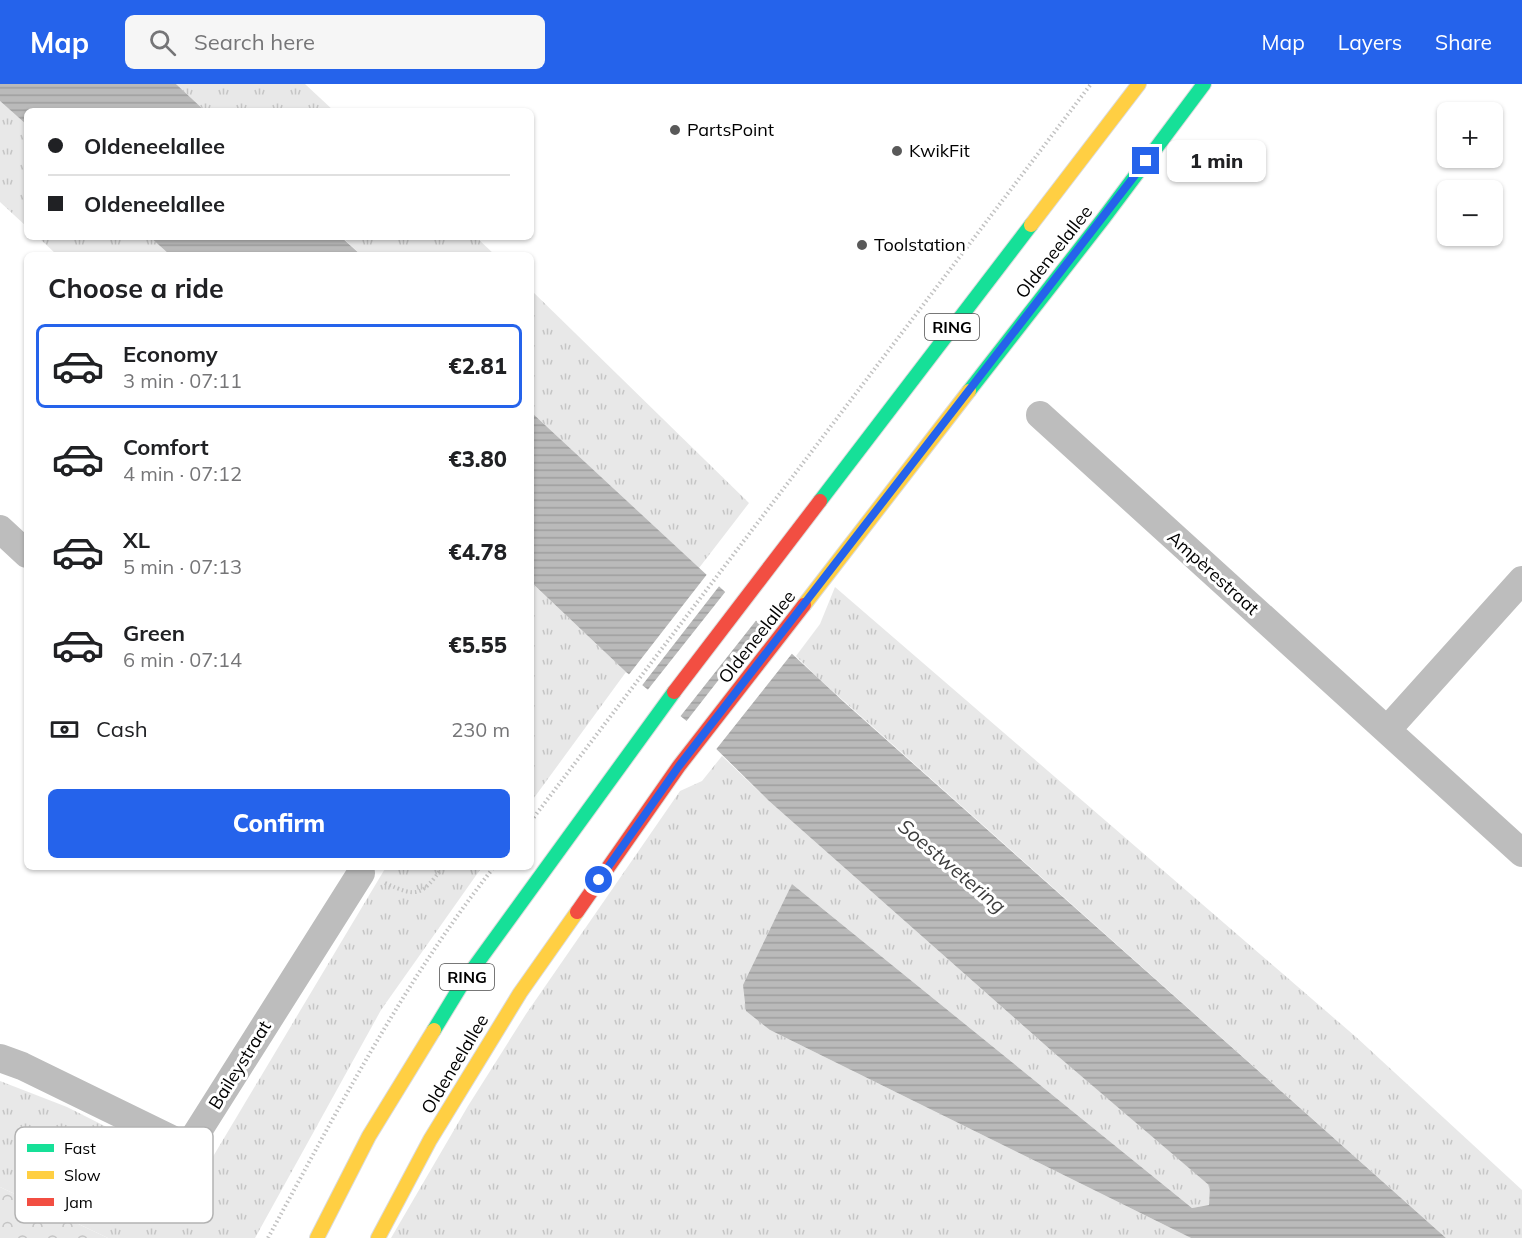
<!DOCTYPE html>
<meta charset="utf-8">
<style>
body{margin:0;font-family:Mulish,sans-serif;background:#f6f6f6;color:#202124;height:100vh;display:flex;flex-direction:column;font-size:22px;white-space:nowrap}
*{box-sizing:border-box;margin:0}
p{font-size:20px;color:#757577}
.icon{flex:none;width:33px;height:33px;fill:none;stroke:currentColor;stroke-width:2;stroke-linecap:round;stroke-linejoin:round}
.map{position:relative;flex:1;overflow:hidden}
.drawer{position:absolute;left:24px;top:168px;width:510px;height:618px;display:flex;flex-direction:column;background:#fff;border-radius:9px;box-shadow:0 2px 4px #0004}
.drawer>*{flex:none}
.guide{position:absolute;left:24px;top:24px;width:510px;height:132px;border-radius:9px;box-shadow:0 2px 4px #0004;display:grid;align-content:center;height:132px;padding:0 24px;background:#fff}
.buttons{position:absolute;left:1437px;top:18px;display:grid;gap:12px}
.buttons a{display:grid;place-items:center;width:66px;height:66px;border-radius:9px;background:#fff;box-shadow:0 2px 4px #0004;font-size:30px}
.end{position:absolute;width:27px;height:27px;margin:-14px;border:8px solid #2563eb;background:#fff;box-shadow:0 0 0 3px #fff}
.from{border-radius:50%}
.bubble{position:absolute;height:42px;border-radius:9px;background:#fff;box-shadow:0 2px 4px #0004;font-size:20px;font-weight:800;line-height:42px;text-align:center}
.guide b{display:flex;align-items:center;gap:21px;height:57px;font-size:22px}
.guide b+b{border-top:2px solid #e0e0e0}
.guide i{width:15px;height:15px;background:#202124}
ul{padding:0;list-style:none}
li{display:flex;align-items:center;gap:18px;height:84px;margin:0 12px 9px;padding:0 12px;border:3px solid transparent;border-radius:9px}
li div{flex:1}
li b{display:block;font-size:22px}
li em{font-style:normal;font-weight:800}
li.selected{border-color:#2563eb}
li>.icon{width:54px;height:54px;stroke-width:1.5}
h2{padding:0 24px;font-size:27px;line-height:72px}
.pay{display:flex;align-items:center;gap:15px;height:66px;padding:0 24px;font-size:22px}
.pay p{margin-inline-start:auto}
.primary-button{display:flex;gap:12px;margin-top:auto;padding:12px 24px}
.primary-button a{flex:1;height:69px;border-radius:9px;background:#2563eb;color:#fff;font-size:24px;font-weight:800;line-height:69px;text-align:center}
header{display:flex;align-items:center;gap:36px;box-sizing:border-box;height:84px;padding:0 30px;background:#2563eb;color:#fff}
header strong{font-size:28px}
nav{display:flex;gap:33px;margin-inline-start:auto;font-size:21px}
.search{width:420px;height:54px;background:#f6f6f6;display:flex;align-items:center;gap:15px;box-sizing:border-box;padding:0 21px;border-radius:9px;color:#757577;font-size:22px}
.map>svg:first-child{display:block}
.grass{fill:url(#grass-tufts)}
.forest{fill:url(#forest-crowns)}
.water{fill:url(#water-rules)}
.pier{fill:#fff}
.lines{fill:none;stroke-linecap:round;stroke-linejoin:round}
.fast-casing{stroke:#dbdbdb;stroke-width:16}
.slow-casing{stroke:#dbdbdb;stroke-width:16}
.jam-casing{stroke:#dbdbdb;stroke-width:16}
.path{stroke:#c2c2c2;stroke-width:4;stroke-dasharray:1.5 3;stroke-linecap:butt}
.street{stroke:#bdbdbd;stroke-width:28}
.fast{stroke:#16e098;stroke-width:14}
.slow{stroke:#ffcf43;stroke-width:14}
.jam{stroke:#f24e42;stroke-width:14}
.route{stroke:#2563eb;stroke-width:8}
.poi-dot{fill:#595959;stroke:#fff;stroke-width:2}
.labels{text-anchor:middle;stroke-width:6;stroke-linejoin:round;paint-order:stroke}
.shield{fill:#fff;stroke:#4c4c4c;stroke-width:1.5}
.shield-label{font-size:16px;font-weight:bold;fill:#000}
.poi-label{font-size:18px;fill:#000;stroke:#fff;text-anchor:start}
.street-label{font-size:18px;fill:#000;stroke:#fff}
.water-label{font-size:20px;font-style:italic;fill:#3d3d3d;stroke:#fff}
.key{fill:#fff;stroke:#b2b2b2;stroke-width:1.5}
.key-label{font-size:16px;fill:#000}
</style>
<header>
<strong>Map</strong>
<div class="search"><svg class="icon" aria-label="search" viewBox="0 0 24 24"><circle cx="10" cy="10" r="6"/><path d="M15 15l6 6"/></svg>Search here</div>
<nav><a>Map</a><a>Layers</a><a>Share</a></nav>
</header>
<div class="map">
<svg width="1522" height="1154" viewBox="0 0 1522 1154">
<defs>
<pattern id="grass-tufts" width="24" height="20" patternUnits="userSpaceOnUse" patternTransform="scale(1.5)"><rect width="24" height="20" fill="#e8e8e8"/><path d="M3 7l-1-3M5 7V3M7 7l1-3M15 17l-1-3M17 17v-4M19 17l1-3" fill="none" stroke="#c5c5c5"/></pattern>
<pattern id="forest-crowns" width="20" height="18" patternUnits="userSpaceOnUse" patternTransform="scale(1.5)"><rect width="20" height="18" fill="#e8e8e8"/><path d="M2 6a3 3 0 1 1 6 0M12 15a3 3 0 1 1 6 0" fill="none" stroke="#c5c5c5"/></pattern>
<pattern id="water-rules" width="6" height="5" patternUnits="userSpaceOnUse" patternTransform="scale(1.5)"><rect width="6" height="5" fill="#bababa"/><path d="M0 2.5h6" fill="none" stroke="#9e9e9e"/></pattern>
</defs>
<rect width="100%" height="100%" fill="#fff"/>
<path class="grass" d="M176 0H305L334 27H205Z
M0 17 27 41V143L0 118Z
M38 153H150L170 171H57Z
M342 153H476L495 171H361Z
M531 206 749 419 699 484 531 328Z
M531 498 626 588 531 718Z
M835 503 1356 953 1522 1106V1154H1446L818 594 796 572 820 540Z
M722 672 769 717 1053 968 1211 1102 1209 1121 1192 1124 792 800 770 946 1191 1154H391L468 1022 526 930 680 707 702 697Z
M386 783H482L381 926 255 1154H108L0 1103V997L67 1023 202 1091Z"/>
<path class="forest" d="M0 1103 108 1154H0Z"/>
<path class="water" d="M0 0H176L205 27H27V41L0 17Z
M150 153H341L361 171H170Z
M531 328 845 619 1446 1154H1191L770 946 746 927 743 901 792 800 1192 1124 1209 1121 1210 1102 1053 968 769 717 694 643 626 588 531 498Z"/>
<path class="pier" d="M708 489 720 501 640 604 627 593Z
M726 507 758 534 679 634 646 608Z
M763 539 794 567 714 668 685 639Z"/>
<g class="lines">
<g class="fast-casing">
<path id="fast" d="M969 307 1103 135 1204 0
M820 417 1031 141
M434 946 462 900 674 608"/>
</g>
<g class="slow-casing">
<path id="slow" d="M1031 141 1139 0
M804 521 969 307
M317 1154 369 1052 434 946
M378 1154 430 1056 520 909 577 828"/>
</g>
<g class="jam-casing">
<path id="jam" d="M674 608 820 417
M577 828 679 682 804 521"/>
</g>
<path class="path" d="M531 737 1091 0
M385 799C418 814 421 812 443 783
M268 1154C337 1027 404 897 494 783"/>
<path class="street" d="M1040 331 1522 769
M0 445 27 470
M1387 646 1522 496
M0 974 22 982 188 1063 361 789 360 783"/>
<use href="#fast" class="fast"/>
<use href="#slow" class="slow"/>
<use href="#jam" class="jam"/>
</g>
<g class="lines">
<path class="route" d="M599 796 679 682 1146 77"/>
</g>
<g class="poi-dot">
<circle cx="675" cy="46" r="6"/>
<circle cx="897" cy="67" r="6"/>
<circle cx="862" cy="161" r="6"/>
</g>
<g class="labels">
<g class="shield">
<rect x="925" y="230" width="54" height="26" rx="4.5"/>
<rect x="440" y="880" width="54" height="26" rx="4.5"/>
</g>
<g class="shield-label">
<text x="952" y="249">RING</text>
<text x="467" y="899">RING</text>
</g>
<g class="poi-label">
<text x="687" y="52">PartsPoint</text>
<text x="909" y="73">KwikFit</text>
<text x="874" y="167">Toolstation</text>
</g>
<g class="street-label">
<text transform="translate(1054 168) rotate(-52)" y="6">Oldeneelallee</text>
<text transform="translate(1213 489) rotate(42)" y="6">Ampèrestraat</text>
<text transform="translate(757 553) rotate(-52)" y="6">Oldeneelallee</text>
<text transform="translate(455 980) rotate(-59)" y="6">Oldeneelallee</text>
<text transform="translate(240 981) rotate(-58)" y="6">Baileystraat</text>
</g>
<g class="water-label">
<text transform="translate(952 782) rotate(40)" y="7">Soestwetering</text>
</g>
</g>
<rect x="15" y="1043" width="198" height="96" rx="9" class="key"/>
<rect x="27" y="1060" width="27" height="8" fill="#16e098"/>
<rect x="27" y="1087" width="27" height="8" fill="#ffcf43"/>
<rect x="27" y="1114" width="27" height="8" fill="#f24e42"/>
<g class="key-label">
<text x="64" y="1070">Fast</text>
<text x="64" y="1097">Slow</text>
<text x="64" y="1124">Jam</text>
</g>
</svg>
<div class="buttons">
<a>+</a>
<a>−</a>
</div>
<i class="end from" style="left:599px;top:796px"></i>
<i class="end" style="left:1146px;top:77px"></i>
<div class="bubble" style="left:1167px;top:56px;width:99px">1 min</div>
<div class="guide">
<b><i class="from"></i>Oldeneelallee</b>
<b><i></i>Oldeneelallee</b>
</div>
<section class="drawer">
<h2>Choose a ride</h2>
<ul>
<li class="selected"><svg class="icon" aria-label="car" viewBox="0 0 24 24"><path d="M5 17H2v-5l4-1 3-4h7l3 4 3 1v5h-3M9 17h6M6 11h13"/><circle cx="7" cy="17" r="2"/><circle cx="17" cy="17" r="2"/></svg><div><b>Economy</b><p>3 min · 07:11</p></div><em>€2.81</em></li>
<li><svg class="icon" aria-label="car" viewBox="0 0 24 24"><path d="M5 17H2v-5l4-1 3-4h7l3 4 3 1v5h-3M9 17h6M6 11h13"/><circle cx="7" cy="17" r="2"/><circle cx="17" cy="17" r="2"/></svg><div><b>Comfort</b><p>4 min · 07:12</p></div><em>€3.80</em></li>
<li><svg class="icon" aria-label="car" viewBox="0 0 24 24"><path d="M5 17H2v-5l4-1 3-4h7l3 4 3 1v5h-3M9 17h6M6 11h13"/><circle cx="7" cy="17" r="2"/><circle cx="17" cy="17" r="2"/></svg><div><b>XL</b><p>5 min · 07:13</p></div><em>€4.78</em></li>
<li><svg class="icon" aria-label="car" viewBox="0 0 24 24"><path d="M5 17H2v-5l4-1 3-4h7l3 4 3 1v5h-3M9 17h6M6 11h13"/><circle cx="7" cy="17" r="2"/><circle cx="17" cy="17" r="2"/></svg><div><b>Green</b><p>6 min · 07:14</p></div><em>€5.55</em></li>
</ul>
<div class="pay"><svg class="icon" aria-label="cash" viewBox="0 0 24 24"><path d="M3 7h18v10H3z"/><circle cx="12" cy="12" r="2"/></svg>Cash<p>230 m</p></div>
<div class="primary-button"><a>Confirm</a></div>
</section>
</div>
